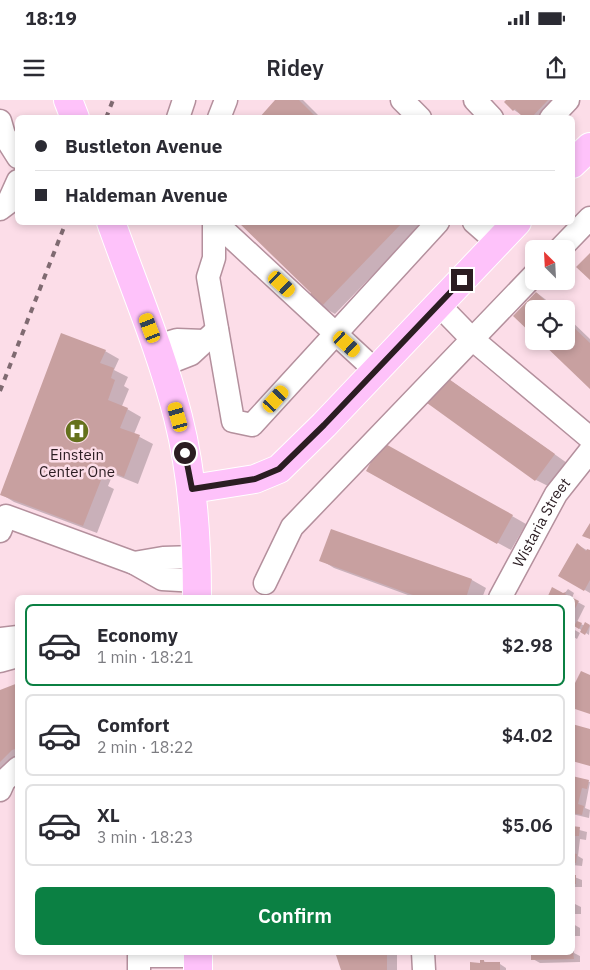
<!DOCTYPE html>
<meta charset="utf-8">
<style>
body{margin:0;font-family:"IBM Plex Sans",sans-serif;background:#f7f7f7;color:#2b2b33;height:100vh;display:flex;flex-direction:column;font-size:19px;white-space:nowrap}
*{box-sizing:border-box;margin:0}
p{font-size:16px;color:#7c7c81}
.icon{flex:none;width:28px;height:28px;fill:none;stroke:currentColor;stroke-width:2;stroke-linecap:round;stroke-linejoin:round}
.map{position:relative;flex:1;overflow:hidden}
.drawer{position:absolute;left:15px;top:495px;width:560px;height:360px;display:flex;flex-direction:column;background:#fff;border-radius:8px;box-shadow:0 2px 8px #0003}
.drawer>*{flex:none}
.banner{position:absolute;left:15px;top:15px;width:560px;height:110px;border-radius:8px;box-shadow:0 2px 8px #0003;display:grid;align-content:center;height:110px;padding:0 20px;background:#fff}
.needle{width:32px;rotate:336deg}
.fabs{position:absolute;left:525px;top:140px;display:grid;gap:10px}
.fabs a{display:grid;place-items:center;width:50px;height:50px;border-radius:8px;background:#fff;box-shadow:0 2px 8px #0003;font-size:25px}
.end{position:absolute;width:22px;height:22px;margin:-11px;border:6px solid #2b1d22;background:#fff;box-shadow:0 0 0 2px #fff}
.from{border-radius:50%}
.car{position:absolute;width:15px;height:30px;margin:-15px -8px;border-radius:6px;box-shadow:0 0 4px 1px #0007;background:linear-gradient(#f5c518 24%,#345 0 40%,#f5c518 0 76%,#345 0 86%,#f5c518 0)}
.banner b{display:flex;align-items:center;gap:18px;height:48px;font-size:19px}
.banner b+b{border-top:1px solid #e1e1e2}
.banner i{width:12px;height:12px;background:#2b2b33}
ul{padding:9px 0 0;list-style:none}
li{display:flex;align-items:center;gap:15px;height:82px;margin:0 10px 8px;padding:0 10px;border:2px solid #e1e1e2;border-radius:8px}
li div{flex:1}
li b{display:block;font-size:19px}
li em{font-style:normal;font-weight:600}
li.on{border-color:#0b8043}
li>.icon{width:45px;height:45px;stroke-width:1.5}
.cta{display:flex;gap:10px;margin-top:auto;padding:10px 20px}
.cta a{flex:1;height:58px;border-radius:8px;background:#0b8043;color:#fff;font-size:20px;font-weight:600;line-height:58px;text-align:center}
.status{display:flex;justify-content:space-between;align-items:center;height:35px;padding:0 25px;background:#fff;direction:ltr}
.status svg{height:14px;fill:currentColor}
header{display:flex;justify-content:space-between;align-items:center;height:65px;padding:0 20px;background:#fff;font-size:22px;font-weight:600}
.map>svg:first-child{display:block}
.shadow{fill:#0003}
.building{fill:#c8a0a0}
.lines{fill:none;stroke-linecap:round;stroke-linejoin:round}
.minor-casing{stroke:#b4909d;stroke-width:25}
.major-casing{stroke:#fff;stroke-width:30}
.minor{stroke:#fff;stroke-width:22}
.major{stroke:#fec2fa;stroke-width:28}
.rail{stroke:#7f6a71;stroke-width:4;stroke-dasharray:6 6;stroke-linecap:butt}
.route{stroke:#2b1d22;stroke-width:6}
.labels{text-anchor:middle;stroke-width:5;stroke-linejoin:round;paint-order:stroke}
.poi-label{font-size:15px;fill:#2b1d22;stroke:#fcdde8}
.street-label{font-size:15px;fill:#2b1d22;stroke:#fcdde8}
</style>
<div class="status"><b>18:19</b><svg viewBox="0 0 49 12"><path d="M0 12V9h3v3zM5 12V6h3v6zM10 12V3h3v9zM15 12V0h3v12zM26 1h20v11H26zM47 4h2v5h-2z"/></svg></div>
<header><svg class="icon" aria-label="menu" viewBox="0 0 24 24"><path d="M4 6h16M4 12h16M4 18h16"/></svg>Ridey<svg class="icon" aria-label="share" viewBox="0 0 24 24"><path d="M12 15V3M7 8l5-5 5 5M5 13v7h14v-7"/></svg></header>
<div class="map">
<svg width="590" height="870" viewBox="0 0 590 870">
<rect width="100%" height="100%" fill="#fcdde8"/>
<path class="shadow" d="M277 0H303L321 18H260Z
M508 0H564L547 18H526L514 10 506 2Z
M239 122H424L335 214 321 206 313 193Z
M537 193 558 209H534L515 216Z
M566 216 590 239V287L566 241Z
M105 251 119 259 114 270 128 277 124 286 129 289 122 306 141 317 134 334 153 344 138 384 113 374 108 386 114 389 97 433 14 402 1 394Z
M447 278 567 363 550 387 536 380Z
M381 379 512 416 526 424 511 450Z
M331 430 472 480 486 488 482 498H416L334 468 321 460Z
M578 445 590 452V493L559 475Z
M568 489 574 493 572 498H548L564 494Z
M572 499 585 506 577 522 585 526 586 524 590 526 589 535 575 526 573 529 580 533 577 539 572 536Z
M18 584V661L0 679V591Z
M572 678 590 682 585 708 590 710 589 718 572 714Z
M572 728 587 732 586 740 580 739 578 756 583 759 582 766 572 765Z
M572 776 582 780V787H575V804L581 807V814H572Z
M573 824 580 828V836H574V853L580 856V862L540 863 533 859 572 852Z
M336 852H397V870H343Z
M472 852H505V854L476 855Z
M483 861 488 863 500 864 506 868V870H471Z"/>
<path class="building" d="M275 0H299L317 18H259Z
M506 0H548L531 18H524L515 9 513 11 504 2Z
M238 122H403L321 207 309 196 311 193Z
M590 153V180L576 167Z
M536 192 554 209H534V236L513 216Z
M566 220 590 243V289L540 241H566Z
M61 233 106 250 100 263 114 268 111 278 115 280 108 300 128 308 120 328 140 335 124 377 99 367 95 378 101 380 83 426 0 395Z
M446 277 555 354 535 381 427 303Z
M382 342 513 415 497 444 366 371Z
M590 423V439L582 436Z
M331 429 472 479 466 498H421L319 461Z
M577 443 586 451 587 449 590 450V480L584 491 558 476Z
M552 487 563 493 566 492 565 494 579 501 572 514V498H547Z
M577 521 582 523 579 529 574 526Z
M585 522 590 525 585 535 580 532Z
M581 571 590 575V614L572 608V589Z
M18 583V648L12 650 0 662V590Z
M572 624 590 629V666L572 661Z
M572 676 589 680 587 689 582 688 578 704 584 706 582 715 572 713Z
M572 726 580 727 579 736H572Z
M572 753 577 754 576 763 572 762Z
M572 775H576V784H572Z
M335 852H387V870H341Z
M531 852H573L574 859 531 860Z
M480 860H484V862H500V870H470V862L480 863Z"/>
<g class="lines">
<g class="minor-casing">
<g id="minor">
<path d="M402 0 420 18"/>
<path d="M475 0 492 18"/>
<path d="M178 18 184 0"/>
<path d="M219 18 226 0"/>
<path d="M551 18 568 0"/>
<path d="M0 21 4 35 18 57"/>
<path d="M0 109 8 103 18 81"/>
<path d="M214 122V158L208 177 233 321 252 325 438 122"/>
<path d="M215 122 376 271"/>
<path d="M474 122 498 143"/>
<path d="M560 149 590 118"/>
<path d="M439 205 471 238 590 338"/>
<path d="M157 246 177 240 204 241"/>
<path d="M163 265 191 254 217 230"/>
<path d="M0 431 6 416 134 463 162 479 197 481"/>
<path d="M134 463 163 458 196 457"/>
<path d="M265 483 292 427 534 175"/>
<path id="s1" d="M500 498 556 394 590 351"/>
<path d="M0 539 18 537"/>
<path d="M0 561 18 556"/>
<path d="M0 690 4 681 18 668"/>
<path d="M423 852 424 870"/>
<path d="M139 870V856H198"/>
</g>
</g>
<g class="major-casing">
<path id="major" d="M68 0 75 18
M572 64 590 47
M111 122C134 187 161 250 178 317 193 376 197 437 197 498
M192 389 255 379 279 369 324 325 517 122
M198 852V870"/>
</g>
<use href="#minor" class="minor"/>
<use href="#major" class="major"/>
<path class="rail" d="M106 18 113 0
M0 291 66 122"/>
</g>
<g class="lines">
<path class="route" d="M185 353 192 389 255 379 279 369 324 325 462 180"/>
</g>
<defs>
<g id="hospital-disc" transform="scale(1.25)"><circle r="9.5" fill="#64711c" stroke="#fcdde8"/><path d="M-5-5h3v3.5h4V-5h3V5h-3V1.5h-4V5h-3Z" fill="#fff"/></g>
</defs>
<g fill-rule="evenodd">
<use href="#hospital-disc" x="77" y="331"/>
</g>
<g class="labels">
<g class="poi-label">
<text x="77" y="360">Einstein<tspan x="77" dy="17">Center One</tspan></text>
</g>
<g class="street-label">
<text dy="5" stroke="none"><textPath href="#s1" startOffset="86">Wistaria Street</textPath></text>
</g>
</g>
</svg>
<div class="fabs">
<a><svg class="needle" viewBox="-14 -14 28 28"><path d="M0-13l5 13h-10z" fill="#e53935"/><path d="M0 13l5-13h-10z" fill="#7c7c81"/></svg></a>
<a><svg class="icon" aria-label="locate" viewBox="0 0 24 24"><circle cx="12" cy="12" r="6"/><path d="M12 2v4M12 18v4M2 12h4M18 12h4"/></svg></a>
</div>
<i class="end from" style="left:185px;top:353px"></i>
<i class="end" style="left:462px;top:180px"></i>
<i class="car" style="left:282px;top:184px;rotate:133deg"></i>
<i class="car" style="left:150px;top:228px;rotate:339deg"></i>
<i class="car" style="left:347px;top:244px;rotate:132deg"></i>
<i class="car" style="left:276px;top:299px;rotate:42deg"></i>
<i class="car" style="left:178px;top:317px;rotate:344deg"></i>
<div class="banner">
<b><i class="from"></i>Bustleton Avenue</b>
<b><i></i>Haldeman Avenue</b>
</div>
<section class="drawer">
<ul>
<li class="on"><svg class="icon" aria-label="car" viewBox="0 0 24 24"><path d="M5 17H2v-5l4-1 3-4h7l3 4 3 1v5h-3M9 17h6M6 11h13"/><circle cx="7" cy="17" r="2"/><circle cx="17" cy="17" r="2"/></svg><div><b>Economy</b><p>1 min · 18:21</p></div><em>$2.98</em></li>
<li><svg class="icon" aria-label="car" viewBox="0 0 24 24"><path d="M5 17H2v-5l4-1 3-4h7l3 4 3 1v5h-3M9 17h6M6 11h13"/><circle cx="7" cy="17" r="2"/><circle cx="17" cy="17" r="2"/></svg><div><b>Comfort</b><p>2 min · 18:22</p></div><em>$4.02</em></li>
<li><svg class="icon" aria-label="car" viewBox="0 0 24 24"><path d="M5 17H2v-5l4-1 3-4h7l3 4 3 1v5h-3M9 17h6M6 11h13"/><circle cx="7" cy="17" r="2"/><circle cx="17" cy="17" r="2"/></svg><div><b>XL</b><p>3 min · 18:23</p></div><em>$5.06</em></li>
</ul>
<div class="cta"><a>Confirm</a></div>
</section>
</div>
